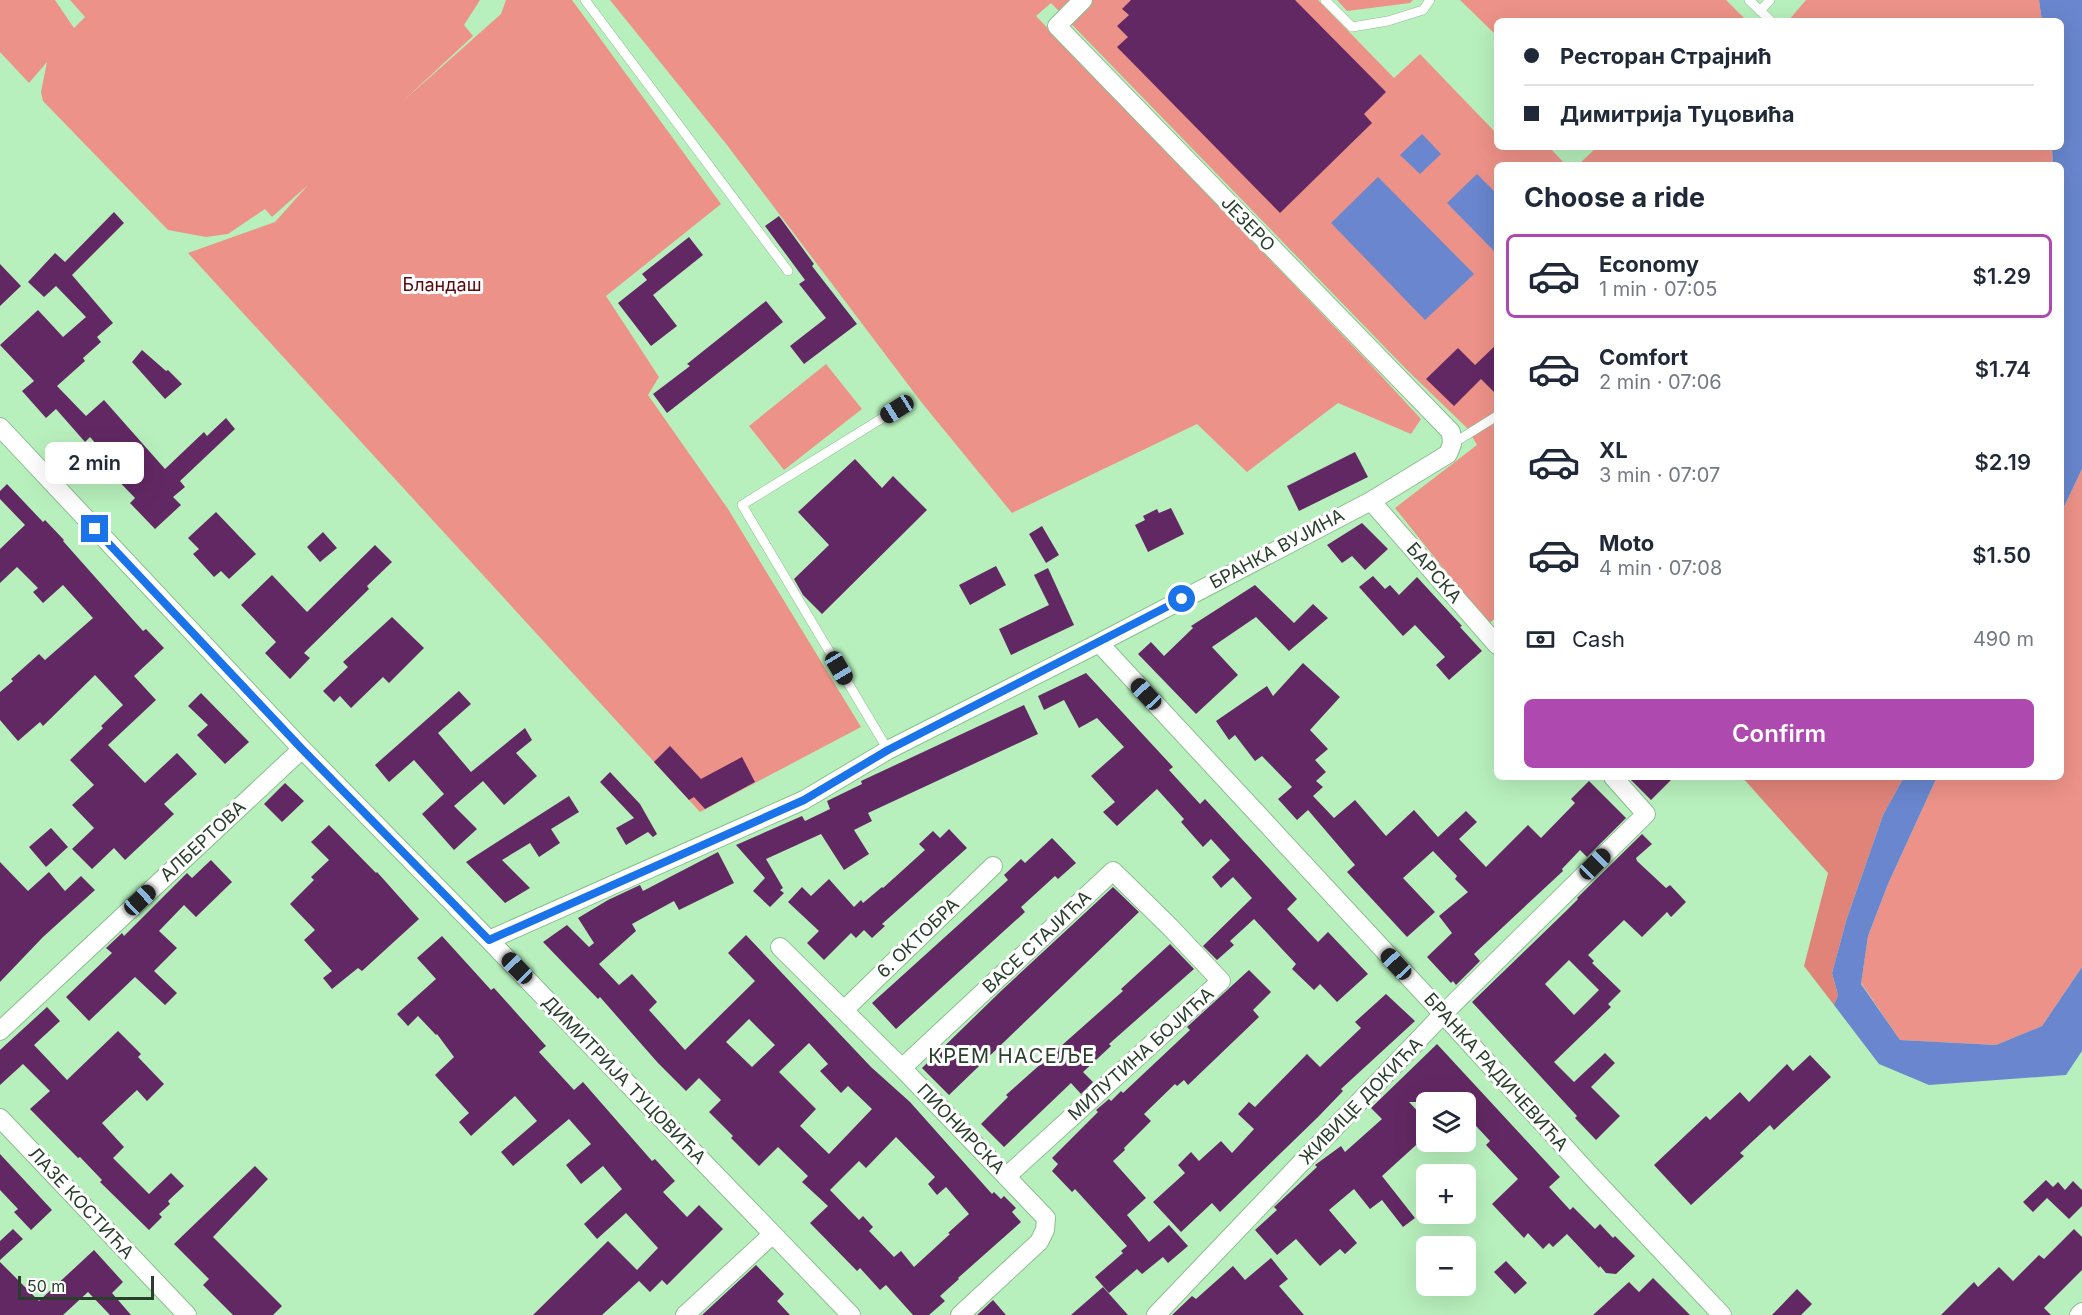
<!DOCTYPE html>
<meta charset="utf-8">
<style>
body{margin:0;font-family:Inter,sans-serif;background:#f6f6f7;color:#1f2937;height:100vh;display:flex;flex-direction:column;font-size:22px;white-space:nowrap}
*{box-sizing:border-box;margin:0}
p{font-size:20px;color:#747a83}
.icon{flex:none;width:33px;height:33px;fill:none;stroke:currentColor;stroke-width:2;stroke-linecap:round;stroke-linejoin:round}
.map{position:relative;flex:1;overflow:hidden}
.sheet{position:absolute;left:1494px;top:162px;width:570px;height:618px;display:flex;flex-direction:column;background:#fff;border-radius:9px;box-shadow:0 6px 24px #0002}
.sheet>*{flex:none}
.banner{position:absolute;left:1494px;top:18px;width:570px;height:132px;border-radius:9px;box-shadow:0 6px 24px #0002;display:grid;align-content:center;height:132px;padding:0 30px;background:#fff}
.controls{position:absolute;left:1416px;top:1092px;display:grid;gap:12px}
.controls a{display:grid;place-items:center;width:60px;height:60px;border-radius:9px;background:#fff;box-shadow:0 6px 24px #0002;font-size:30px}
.scale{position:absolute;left:18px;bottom:15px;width:136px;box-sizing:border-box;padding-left:6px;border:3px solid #293f2b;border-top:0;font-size:16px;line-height:21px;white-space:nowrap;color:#293f2b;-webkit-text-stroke:4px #fff;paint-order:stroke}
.end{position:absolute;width:27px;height:27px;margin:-14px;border:8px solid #1a73e8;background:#fff;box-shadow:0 0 0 3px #fff}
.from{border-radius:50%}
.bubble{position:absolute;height:42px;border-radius:9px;background:#fff;box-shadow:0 6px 24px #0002;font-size:20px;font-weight:600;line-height:42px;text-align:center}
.car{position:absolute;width:18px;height:36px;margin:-18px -9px;border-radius:8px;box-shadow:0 0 4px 2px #0007;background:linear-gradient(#222 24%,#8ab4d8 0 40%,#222 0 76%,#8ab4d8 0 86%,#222 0)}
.banner b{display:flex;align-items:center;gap:21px;height:57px;font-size:22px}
.banner b+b{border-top:2px solid #e0e1e3}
.banner i{width:15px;height:15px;background:#1f2937}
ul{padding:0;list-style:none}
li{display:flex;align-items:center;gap:18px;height:84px;margin:0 12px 9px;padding:0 18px;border:3px solid transparent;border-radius:9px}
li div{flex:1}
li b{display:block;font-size:22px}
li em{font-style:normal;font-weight:600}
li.selected{border-color:#ad49af}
li>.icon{width:54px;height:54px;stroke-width:1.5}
h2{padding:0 30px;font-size:27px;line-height:72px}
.pay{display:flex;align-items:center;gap:15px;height:66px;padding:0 30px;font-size:22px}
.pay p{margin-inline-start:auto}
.primary-button{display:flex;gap:12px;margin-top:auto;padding:12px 30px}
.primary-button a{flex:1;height:69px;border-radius:9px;background:#ad49af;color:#fff;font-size:24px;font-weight:600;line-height:69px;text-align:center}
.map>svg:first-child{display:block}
.green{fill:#ed9288}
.forest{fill:#e0847a}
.water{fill:#6986ce}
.building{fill:#622863;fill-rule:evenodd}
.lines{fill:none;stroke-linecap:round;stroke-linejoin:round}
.service-casing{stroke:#89bf8e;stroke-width:10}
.minor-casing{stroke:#89bf8e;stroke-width:20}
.service{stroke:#fff;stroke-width:9}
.minor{stroke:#fff;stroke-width:18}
.route{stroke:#1a73e8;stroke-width:8}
.labels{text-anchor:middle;stroke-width:6;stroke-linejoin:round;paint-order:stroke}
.street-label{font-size:18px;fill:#293f2b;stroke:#fff}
.park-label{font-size:18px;fill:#5c0709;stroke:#fff}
.neighbourhood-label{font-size:20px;letter-spacing:1.5px;fill:#293f2b;stroke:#fff}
</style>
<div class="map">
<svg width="2082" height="1315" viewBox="0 0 2082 1315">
<rect width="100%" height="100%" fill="#b8f0bd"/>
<path class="green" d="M0 0H55L74 28 85 17 70 0H480L464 25 473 36 402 102 501 14 506 0H572L721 204 606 296 659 377 648 395 728 509 861 727 700 812 188 253 275 222 308 185 272 217 265 209 228 234 206 237 168 230 43 101 41 92 47 62 29 83 0 52Z
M610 0H1318L1394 78 1420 54 1497 134V147H1549L1566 165H1497V617L1488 624 1395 508 1477 445 1467 428 1407 370 1051 3 1036 16 1372 366 1421 419 1411 434 1338 403 1247 472 1197 424 1012 513 922 403 727 145Z
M1337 0H1413L1410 3 1347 11Z
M1460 0H1726L1747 21H1497V36Z
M1806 0H2039L2042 21H1788Z
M1597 147H2052L2053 165H1578Z
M826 364 862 409 784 470 749 426Z
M2082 469V967L2042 1026 1996 1045 1900 1040 1861 983 1868 936 1888 884 1937 777H2061V513Z"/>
<path class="forest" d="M1742 777H1904L1883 815 1847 918 1832 973 1838 995 1834 1005 1804 966 1828 873Z"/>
<path class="water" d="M2039 0H2082V469L2061 513V165H2053L2052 147H2061V21H2042Z
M1422 134 1441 154 1420 174 1400 155Z
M1477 174 1497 194V248L1494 251 1447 203Z
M1378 177 1474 274 1425 320 1331 223Z
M1904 777H1937L1888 884 1868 936 1861 984 1900 1040 1996 1045 2042 1026 2082 967V1051L2066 1075 1929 1085 1879 1064 1834 1005 1838 995 1832 973 1847 918 1883 815Z"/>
<path class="building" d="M1131 0H1295L1386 92 1364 114 1372 123 1280 213 1117 47 1128 37 1117 26 1129 15 1122 9Z
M114 212 124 223 72 275 113 323 97 337 101 342 83 358 85 361 57 386 86 416 104 400 165 469 204 432 207 436 226 418 235 429 180 481 185 487 173 497 181 505 155 529 130 503 135 498 106 468 113 463 90 437 85 442 56 409 46 418 22 391 34 381 0 345 38 310 63 337 86 317 56 286 44 297 28 282 55 253 65 262Z
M779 216 814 264 812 266 857 324 804 364 790 346 826 318 799 284 805 280 765 226Z
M689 237 703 255 653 295 677 326 651 346 618 303 647 280 642 274Z
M0 264 21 286 0 306Z
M766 301 783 322 667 413 653 394 690 366 687 364Z
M1497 344V395L1481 379 1454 406 1426 379 1458 348 1475 365Z
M142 350 166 371 168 370 182 384 165 399 132 362Z
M1355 452 1368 477 1299 511 1287 486Z
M855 459 882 488 893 476 927 510 822 614 803 595 794 579 829 545 798 512Z
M7 484 43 522 45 520 64 540 63 541 143 631 146 629 164 648 134 676 156 700 108 745 145 783 177 753 197 774 164 804 174 814 125 860 114 848 92 869 72 849 94 828 72 805 94 785 70 760 103 728 101 726 123 705 95 675 43 726 40 722 18 741 0 720V692L13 681 11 679 39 654 45 660 93 618 63 585 43 603 33 592 38 588 17 567 0 583V549L25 525 0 499V491Z
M1171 508 1184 534 1148 552 1135 525 1145 520 1143 516 1157 509 1159 513Z
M216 512 256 554 229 579 221 571 214 577 193 554 199 549 188 538Z
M1362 523 1388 549 1365 570 1352 556 1342 563 1327 545Z
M1042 526 1059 555 1046 563 1029 534Z
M323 532 337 548 320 562 307 547Z
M375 545 392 562 367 586 369 589 304 653 310 658 290 679 265 653 276 642 241 605 272 575 307 612Z
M996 566 1006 585 970 605 959 585Z
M1048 568 1074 625 1011 655 999 629 1049 605 1034 575Z
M1373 576 1385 589 1390 585 1399 595 1417 577 1462 626 1460 627 1482 651 1449 680 1436 665 1445 657 1415 625 1403 636 1359 587Z
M1255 585 1294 623 1313 604 1328 618 1289 651 1256 617 1212 647 1238 675 1196 714 1138 654 1151 642 1164 656 1193 628 1191 626Z
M392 617 424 648 389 683 383 677 351 708 340 696 334 702 323 691 348 667 343 662Z
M1303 663 1340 697 1310 730 1328 749 1315 760 1326 772 1316 781 1323 787 1313 796 1334 818 1355 800 1386 836 1414 810 1438 837 1466 811 1477 822 1459 839 1486 867 1528 825 1541 838 1575 803 1571 799 1589 781 1626 818 1587 857 1580 850 1562 869 1563 871 1474 954 1480 961 1456 985 1453 981 1451 983 1427 957 1452 933 1439 916 1468 892 1455 879 1457 876 1433 851 1403 878 1435 912 1407 937 1347 872 1355 865 1308 810 1297 820 1278 799 1292 787 1262 756 1255 761 1235 735 1229 740 1216 721 1267 686 1273 696Z
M1086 673 1173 767 1169 770 1200 804 1205 799 1297 899 1287 909 1318 942 1328 932 1368 974 1337 1002 1320 984 1314 990 1292 969 1296 964 1254 919 1230 941 1234 945 1217 960 1203 946 1252 898 1233 877 1221 888 1212 877 1230 860 1211 839 1203 847 1181 822 1184 819 1157 789 1117 826 1103 812 1115 802 1091 776 1124 747 1097 718 1079 728 1064 700 1044 710 1038 696Z
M459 691 471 704 438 733 471 772 525 728 532 740 516 753 537 776 504 805 483 781 454 806 477 829 454 850 422 814 444 794 414 760 389 782 375 765Z
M201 693 249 742 225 764 197 735 208 725 188 706Z
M1024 705 1038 734 868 813 872 821 854 830 869 854 844 870 821 834 766 859 783 888 780 890 784 893 770 907 753 891 765 878 736 845 802 816 805 821 830 809 827 801 862 784 861 781Z
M670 746 701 779 742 757 755 782 705 809 694 797 689 800 654 762Z
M610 772 640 804 657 834 653 837 648 832 626 845 616 828 634 818 600 782Z
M1628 777H1674L1651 800Z
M285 783 304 801 282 822 264 804Z
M569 796 579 812 551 829 560 843 539 857 530 843 502 860 530 888 505 903 466 862Z
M329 825 376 873 377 872 419 919 362 971 358 968 332 989 323 978 332 971 304 940 315 930 290 904 314 880 311 877 329 860 311 842Z
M51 828 68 847 46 867 29 847Z
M949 829 967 848 882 924 885 926 872 938 864 930 856 938 851 933 824 960 807 943 819 931 788 902 802 887 811 896 829 879 854 907 861 900 863 903 882 887 883 888 925 850 919 844 933 831 940 838Z
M1642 834 1652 844 1636 858 1637 861 1666 888 1670 885 1686 902 1671 917 1667 912 1642 937 1624 920 1588 955 1594 961 1592 963 1621 991 1608 1004 1611 1007 1554 1062 1574 1082 1605 1053 1615 1063 1591 1087 1620 1116 1596 1140 1575 1118 1577 1116 1472 1002 1565 912 1578 899 1577 898ZM1569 960 1599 990 1574 1015 1545 984Z
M1052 838 1076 863 1058 879 1055 876 1021 907 1025 912 896 1029 872 1003 1008 880 1004 875 1021 859 1025 863Z
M718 852 734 883 679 910 674 901 632 924 636 931 599 964 619 985 632 974 657 1002 649 1010 685 1050 755 981 728 953 746 935 871 1067 910 1102 992 1194 994 1192 1001 1199 1004 1196 1016 1208 1012 1212 1021 1222 958 1278 959 1279 940 1296 945 1301 929 1315H913L886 1285 880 1290 860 1268 857 1271 810 1223 828 1206 802 1182 808 1176 778 1147 759 1166 731 1138 733 1136 709 1112 721 1100 699 1078 686 1091 658 1063 600 997 598 999 543 942 567 925 589 947 594 943 578 918 608 900 640 885 643 891ZM749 1019 775 1045 752 1067 726 1042ZM809 1043 828 1064 820 1071 841 1093 848 1086 872 1109 829 1154 800 1126 816 1109 779 1072ZM896 1137 935 1177 928 1184 937 1195 946 1187 969 1214 948 1233 950 1234 914 1267 901 1251 894 1257 869 1231 873 1227 863 1216 859 1220 830 1190 859 1161 866 1168Z
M211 860 232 882 196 917 184 905 159 931 177 948 154 971 177 993 165 1005 135 977 89 1021 66 997 112 953 106 948 122 933 124 936 187 873 192 878Z
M0 862 28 891 49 872 65 891 81 876 95 890 43 937 0 982Z
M1113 887 1139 912 949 1095 922 1068 1001 991Z
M442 936 491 990 494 988 546 1046 539 1052 574 1090 583 1082 652 1161 655 1159 675 1181 663 1192 687 1217 699 1205 723 1229 667 1285 662 1280 650 1292 639 1281 602 1315H533L608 1241 637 1270 658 1248 626 1213 597 1239 584 1224 622 1189 603 1166 581 1184 566 1165 591 1144 569 1119 513 1166 501 1152 537 1121 515 1096 471 1136 459 1122 469 1113 435 1075 454 1057 437 1034 436 1035 418 1016 408 1026 397 1014 436 979 417 958Z
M1170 944 1194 969 1109 1044 1111 1046 1083 1072 1093 1082 1081 1094 1071 1083 1004 1147 981 1124 1008 1097 1006 1095 1123 991 1121 989Z
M1249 970 1271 992 1253 1010 1259 1017 1188 1085 1184 1080 1177 1086 1175 1084 1144 1114 1151 1121 1124 1148 1125 1150 1113 1161 1146 1198 1127 1215 1149 1242 1169 1225 1188 1246 1168 1263 1163 1257 1142 1274 1137 1269 1109 1293 1095 1277 1123 1253 1121 1251 1127 1246 1075 1189 1072 1192 1052 1171 1058 1164 1052 1158 1098 1112 1096 1110 1109 1099 1111 1101 1121 1091 1123 1093 1190 1030 1187 1027Z
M1386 994 1415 1021 1341 1089 1343 1091 1318 1117 1220 1212 1212 1203 1181 1232 1153 1202 1185 1173 1178 1165 1191 1152 1199 1161 1221 1141 1232 1153 1254 1129 1238 1114 1249 1102 1255 1107 1307 1054 1320 1067 1361 1028 1355 1022Z
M47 1007 60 1021 34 1045 67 1080 118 1031 141 1054 138 1057 164 1084 147 1101 137 1090 102 1123 124 1147 113 1158 149 1194 171 1173 184 1186 168 1201 170 1204 159 1214 162 1217 149 1230 100 1182 102 1180 80 1157 78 1158 30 1109 50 1091 23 1064 0 1085V1050Z
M1437 1044 1560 1177 1549 1187 1570 1210 1573 1207 1595 1229 1600 1224 1613 1238 1615 1236 1635 1256 1616 1274 1606 1273 1600 1266 1599 1268 1567 1234 1553 1247 1549 1243 1543 1249 1528 1233 1524 1238 1492 1204 1518 1179 1486 1145 1490 1141 1466 1115V1102H1409L1426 1120V1136L1382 1176 1415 1218 1403 1227 1382 1200 1370 1209 1354 1189 1329 1210 1357 1243 1345 1254 1340 1249 1320 1266 1296 1239 1277 1255 1255 1230 1277 1210 1274 1207 1317 1167 1315 1165 1341 1146 1345 1152 1382 1119 1371 1108Z
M1810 1055 1831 1077 1774 1130 1770 1125 1740 1153 1744 1156 1691 1205 1654 1165 1706 1116 1710 1120 1740 1092 1749 1102 1787 1064 1793 1071Z
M0 1154 52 1210 31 1230 14 1212 18 1209 0 1190Z
M255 1166 268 1179 213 1237 282 1306 273 1315H233L203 1285 209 1279 174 1244Z
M2046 1180 2053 1187 2058 1182 2065 1190 2073 1181 2082 1190V1206L2069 1219 2047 1198 2033 1212 2023 1202Z
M13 1229 23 1239 0 1260V1241Z
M2074 1229 2082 1237V1270L2044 1308 2051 1315H1941L1974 1282 1978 1287 1999 1267 2013 1281 2039 1255 2044 1259Z
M94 1250 123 1282 112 1293 131 1315H110L88 1292 63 1315H0V1262L39 1301Z
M1271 1258 1288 1279 1279 1286 1304 1315H1172L1192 1296 1196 1299 1233 1266 1245 1280Z
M1506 1261 1527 1283 1515 1294 1494 1272Z
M756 1265 784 1294 777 1301 790 1315H702Z
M1653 1278 1690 1315H1593L1629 1282 1639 1292Z
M1103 1287 1128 1315H1071Z
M1797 1289 1812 1304 1801 1315H1772Z
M993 1300 1006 1315H977Z"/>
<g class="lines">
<g class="service-casing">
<path id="service" d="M585 0 788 271
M1325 0 1352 27 1388 21 1423 10 1430 0
M1749 0 1771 21
M1760 11 1770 0
M1452 444 1497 416
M888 750 742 505 897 409"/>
</g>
<g class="minor-casing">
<path id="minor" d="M0 427 302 749 489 940 851 1315
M1371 501 1497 645
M1099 643 1443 1014 1591 1176 1722 1315
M489 940 804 800 888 750 1099 643 1371 501 1448 454 1452 444 1451 432 1057 26 1083 0
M780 947 902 1068 1046 1218 1045 1230 1039 1242 960 1315
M844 1010 993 866
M0 1031 302 749
M902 1068 1113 871 1170 927 1221 981 1007 1176
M0 1118 187 1315
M685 1315 773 1234
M1156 1315 1443 1014 1646 814 1613 777
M2079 1315 2082 1312"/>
</g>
<use href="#service" class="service"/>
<use href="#minor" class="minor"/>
</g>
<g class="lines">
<path class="route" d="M95 529 302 749 489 940 804 800 888 750 1182 599"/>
</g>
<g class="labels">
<g class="street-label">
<text transform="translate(1248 224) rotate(46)" y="6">ЈЕЗЕРО</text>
<text transform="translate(1277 549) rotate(-28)" y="6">БРАНКА ВУЈИНА</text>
<text transform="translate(1434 573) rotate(49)" y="6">БАРСКА</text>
<text transform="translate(203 841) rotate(-43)" y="6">АЛБЕРТОВА</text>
<text transform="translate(918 938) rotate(-44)" y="6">6. ОКТОБРА</text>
<text transform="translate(1037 942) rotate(-43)" y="6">ВАСЕ СТАЈИЋА</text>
<text transform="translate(1141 1054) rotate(-42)" y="6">МИЛУТИНА БОЈИЋА</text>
<text transform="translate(1496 1072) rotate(48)" y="6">БРАНКА РАДИЧЕВИЋА</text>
<text transform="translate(624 1080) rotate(46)" y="6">ДИМИТРИЈА ТУЦОВИЋА</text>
<text transform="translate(1361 1101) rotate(-46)" y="6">ЖИВИЦЕ ДОКИЋА</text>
<text transform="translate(961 1129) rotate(46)" y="6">ПИОНИРСКА</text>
<text transform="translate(81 1203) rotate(47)" y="6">ЛАЗЕ КОСТИЋА</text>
</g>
<g class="park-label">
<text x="442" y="291">Бландаш</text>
</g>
<g class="neighbourhood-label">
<text x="1012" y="1063">КРЕМ НАСЕЉЕ</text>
</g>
</g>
</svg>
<div class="controls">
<a><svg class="icon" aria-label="layers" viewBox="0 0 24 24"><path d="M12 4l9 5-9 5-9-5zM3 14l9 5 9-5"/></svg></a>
<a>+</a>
<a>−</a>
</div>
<div class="scale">50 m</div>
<i class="end from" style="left:1182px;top:599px"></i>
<i class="end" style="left:95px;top:529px"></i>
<div class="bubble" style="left:45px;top:442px;width:99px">2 min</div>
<i class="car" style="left:897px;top:409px;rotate:238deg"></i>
<i class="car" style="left:839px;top:668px;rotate:149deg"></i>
<i class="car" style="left:1146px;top:694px;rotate:317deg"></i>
<i class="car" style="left:1595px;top:864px;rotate:45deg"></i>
<i class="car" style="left:140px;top:900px;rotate:47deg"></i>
<i class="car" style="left:1396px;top:964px;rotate:317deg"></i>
<i class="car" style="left:517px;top:968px;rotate:316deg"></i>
<div class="banner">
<b><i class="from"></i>Ресторан Страјнић</b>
<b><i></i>Димитрија Туцовића</b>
</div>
<section class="sheet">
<h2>Choose a ride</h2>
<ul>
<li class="selected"><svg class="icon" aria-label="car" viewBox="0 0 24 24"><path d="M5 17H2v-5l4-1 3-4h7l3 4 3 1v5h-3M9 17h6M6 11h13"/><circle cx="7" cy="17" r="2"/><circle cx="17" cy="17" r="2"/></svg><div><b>Economy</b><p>1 min · 07:05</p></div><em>$1.29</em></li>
<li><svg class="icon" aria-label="car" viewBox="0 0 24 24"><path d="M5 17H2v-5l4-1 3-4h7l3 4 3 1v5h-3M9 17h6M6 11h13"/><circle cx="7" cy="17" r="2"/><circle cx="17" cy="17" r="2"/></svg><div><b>Comfort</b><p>2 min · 07:06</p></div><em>$1.74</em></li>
<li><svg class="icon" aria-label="car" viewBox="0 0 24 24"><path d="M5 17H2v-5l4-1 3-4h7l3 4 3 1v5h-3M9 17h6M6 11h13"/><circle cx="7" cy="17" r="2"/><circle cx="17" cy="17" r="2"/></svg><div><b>XL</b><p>3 min · 07:07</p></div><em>$2.19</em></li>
<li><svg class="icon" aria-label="car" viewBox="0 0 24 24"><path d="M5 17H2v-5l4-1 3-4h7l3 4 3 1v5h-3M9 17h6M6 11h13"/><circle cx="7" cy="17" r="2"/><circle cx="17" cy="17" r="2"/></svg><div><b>Moto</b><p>4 min · 07:08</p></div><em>$1.50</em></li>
</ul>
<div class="pay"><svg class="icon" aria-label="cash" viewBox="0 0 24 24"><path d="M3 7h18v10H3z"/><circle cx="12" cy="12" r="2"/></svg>Cash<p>490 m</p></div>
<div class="primary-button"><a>Confirm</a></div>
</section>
</div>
